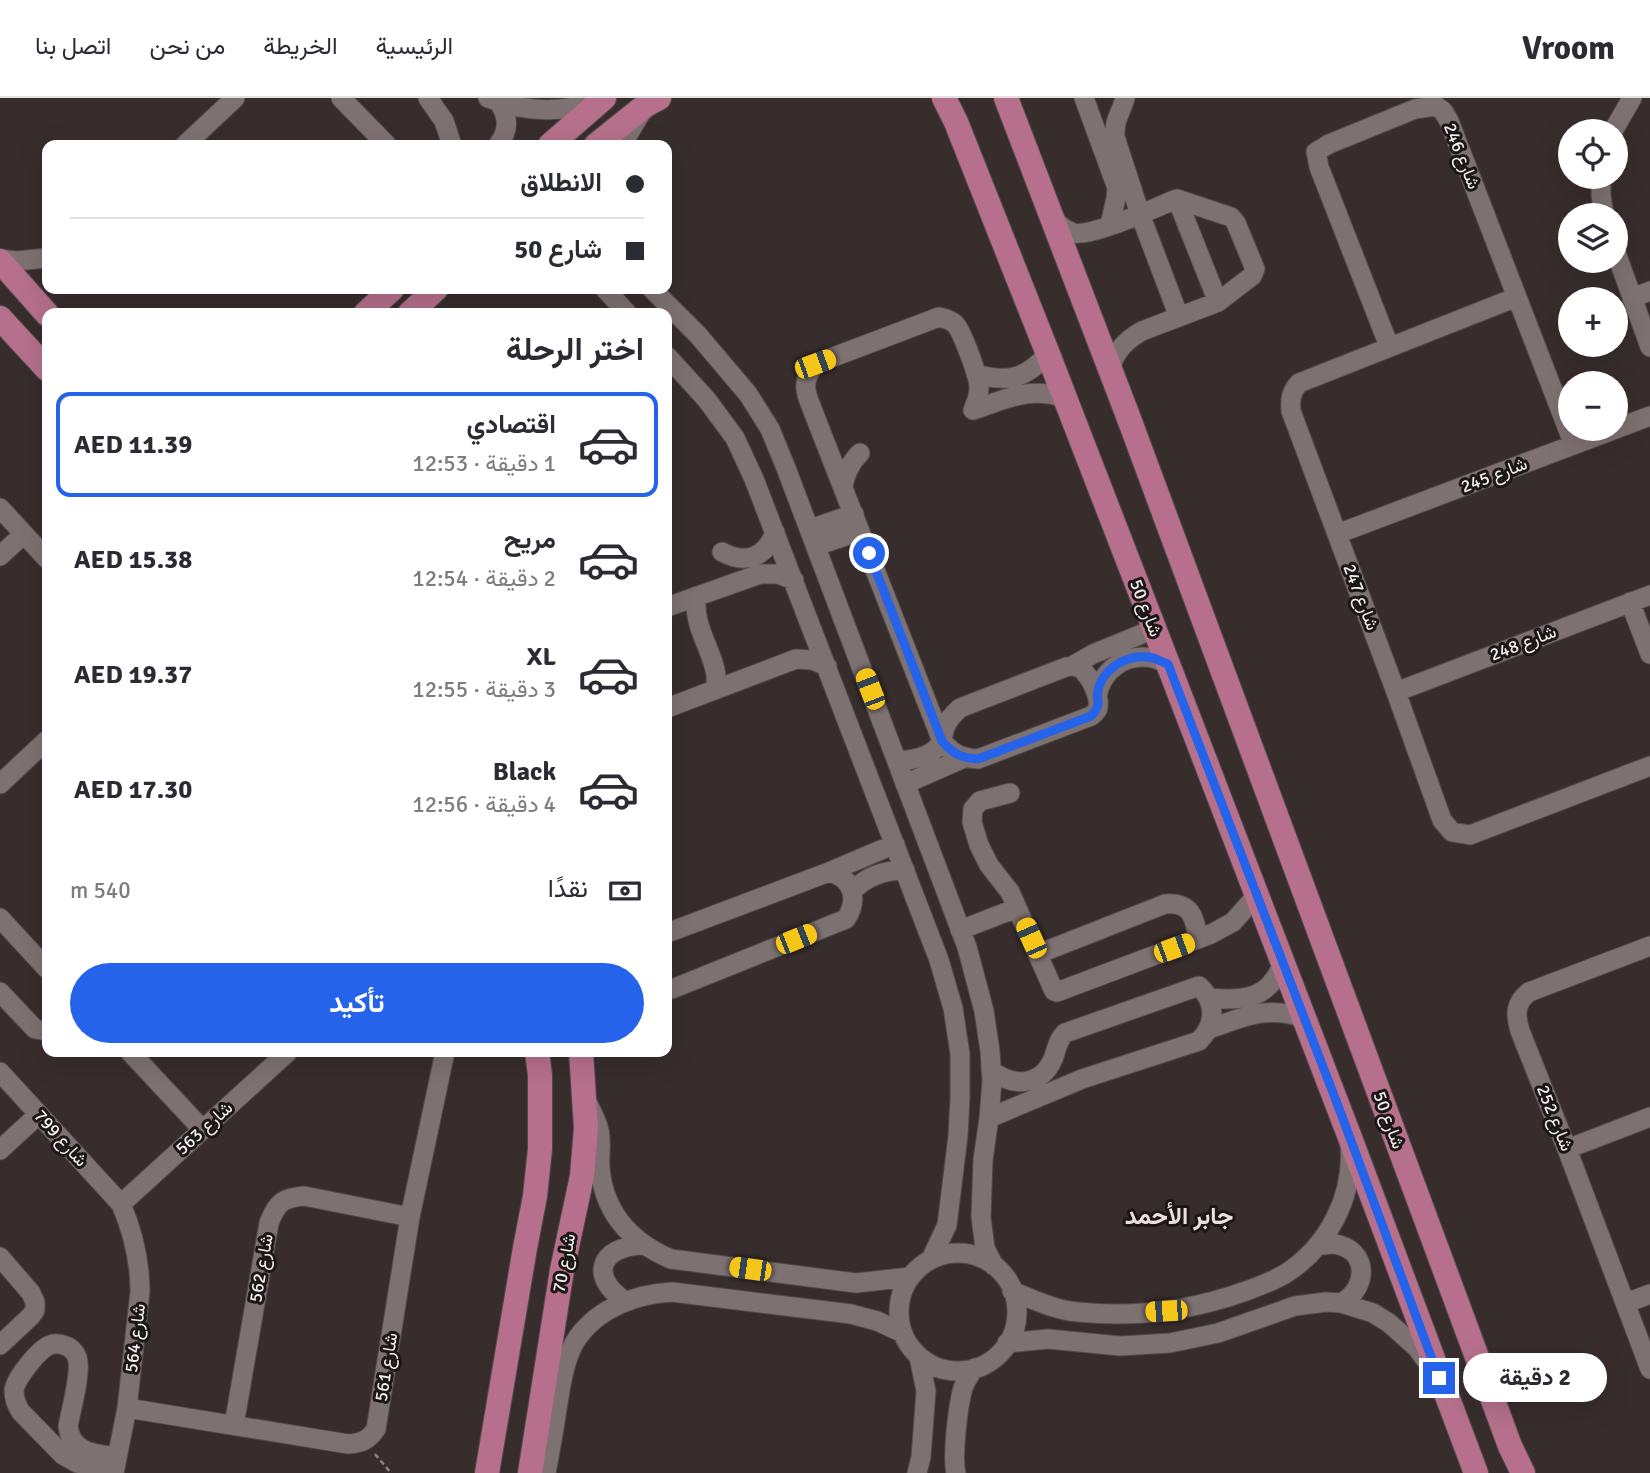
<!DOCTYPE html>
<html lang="ar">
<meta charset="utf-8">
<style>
body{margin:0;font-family:Signika,Vazirmatn,sans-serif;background:#f7f7f7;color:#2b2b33;direction:rtl;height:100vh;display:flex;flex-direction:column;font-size:26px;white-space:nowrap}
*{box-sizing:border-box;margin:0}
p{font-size:23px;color:#7c7c81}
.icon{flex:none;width:38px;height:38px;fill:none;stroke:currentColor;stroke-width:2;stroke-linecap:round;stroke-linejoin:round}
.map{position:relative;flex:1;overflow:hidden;direction:ltr}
.drawer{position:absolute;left:42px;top:210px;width:630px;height:749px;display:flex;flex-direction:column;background:#fff;border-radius:14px;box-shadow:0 7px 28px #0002;direction:rtl}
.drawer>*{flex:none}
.top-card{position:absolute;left:42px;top:42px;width:630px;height:154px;border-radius:14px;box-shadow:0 7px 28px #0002;direction:rtl;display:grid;align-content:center;height:154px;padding:0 28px;background:#fff}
.controls{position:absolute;left:1558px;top:21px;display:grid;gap:14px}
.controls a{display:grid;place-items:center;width:70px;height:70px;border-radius:50%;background:#fff;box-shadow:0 7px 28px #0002;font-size:35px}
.end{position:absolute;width:32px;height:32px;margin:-16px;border:9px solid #2563eb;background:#fff;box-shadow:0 0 0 4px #fff}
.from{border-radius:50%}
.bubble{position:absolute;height:49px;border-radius:24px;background:#fff;box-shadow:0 7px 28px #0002;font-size:23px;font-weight:700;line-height:49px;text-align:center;direction:rtl}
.car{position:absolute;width:21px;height:42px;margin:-21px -10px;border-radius:9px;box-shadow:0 0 5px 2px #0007;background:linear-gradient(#f5c518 24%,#345 0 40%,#f5c518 0 76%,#345 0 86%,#f5c518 0)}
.top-card b{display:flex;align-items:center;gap:24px;height:66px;font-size:26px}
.top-card b+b{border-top:2px solid #e1e1e2}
.top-card i{width:18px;height:18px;background:#2b2b33}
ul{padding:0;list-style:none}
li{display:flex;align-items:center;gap:21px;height:105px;margin:0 14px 10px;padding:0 14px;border:4px solid transparent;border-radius:14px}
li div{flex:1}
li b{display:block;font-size:26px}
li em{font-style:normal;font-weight:700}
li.selected{border-color:#2563eb}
li>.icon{width:63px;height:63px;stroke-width:1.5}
h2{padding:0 28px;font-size:32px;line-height:84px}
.pay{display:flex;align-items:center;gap:18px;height:77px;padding:0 28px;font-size:26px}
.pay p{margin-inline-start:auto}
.primary-button{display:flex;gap:14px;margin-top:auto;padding:14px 28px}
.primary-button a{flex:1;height:80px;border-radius:42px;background:#2563eb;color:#fff;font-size:28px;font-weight:700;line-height:80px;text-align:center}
header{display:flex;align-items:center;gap:42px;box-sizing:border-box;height:98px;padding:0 35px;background:#fff;border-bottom:2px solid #e1e1e2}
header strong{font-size:33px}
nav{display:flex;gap:38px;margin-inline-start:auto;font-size:24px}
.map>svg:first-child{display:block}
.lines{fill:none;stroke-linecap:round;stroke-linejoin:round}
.minor-casing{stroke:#524949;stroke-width:21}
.major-casing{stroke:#524949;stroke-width:26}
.path{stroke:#8e8484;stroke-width:2.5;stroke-dasharray:5 3.5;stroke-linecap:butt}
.minor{stroke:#7e7171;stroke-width:19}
.major{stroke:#b6708c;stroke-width:24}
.route{stroke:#2563eb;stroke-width:9}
.labels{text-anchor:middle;stroke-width:6;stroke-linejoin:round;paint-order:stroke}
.street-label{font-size:18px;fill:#f5eded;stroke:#1c1717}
.district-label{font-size:24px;font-weight:bold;fill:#eedfdf;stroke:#1c1717}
</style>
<header>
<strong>Vroom</strong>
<nav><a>الرئيسية</a><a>الخريطة</a><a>من نحن</a><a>اتصل بنا</a></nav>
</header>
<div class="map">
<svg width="1650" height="1375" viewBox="0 0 1650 1375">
<rect width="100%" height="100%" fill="#382d2d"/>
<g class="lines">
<g class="minor-casing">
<path id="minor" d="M341 0 387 47
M428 0 444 23 452 47
M488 0C524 14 562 16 599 2
M1084 0 1117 90 1116 100 1110 127
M1125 0C1121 16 1114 20 1115 39L1140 116 1179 219
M1613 33 1632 0
M185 47 235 0
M498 47C509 33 509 19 499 5
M622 47 641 15
M1601 79V97L1604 117
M1051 119C1057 125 1066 133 1074 135 1093 139 1156 109 1177 101L1231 119 1236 125 1255 171 1252 178 1218 204
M1615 152 1650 249
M0 161 16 163 47 160
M605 191 627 215
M652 191 698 237 748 296 770 331 786 370 967 849 984 913 990 953 992 983 989 1020 983 1062 981 1119 985 1150 994 1168
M1517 199 1299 285C1291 294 1290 301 1291 313L1396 594 1442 722 1452 734 1470 737 1650 668
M1632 200 1650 193
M1389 248 1319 69 1316 54 1329 46 1415 11 1436 8 1443 13 1449 23 1574 347
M667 258 707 302 735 340 754 381 939 862 953 910 960 956V1000L958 1038 947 1127 931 1161
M1110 271C1115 253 1126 242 1142 233L1218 204 1177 101
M976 276C1008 285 1025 281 1048 256
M973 312C976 305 979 298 979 290 979 279 962 233 955 226 950 221 945 221 939 219L815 266C798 288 808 298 816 321L942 643C953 656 961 660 978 661L1091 618C1094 616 1098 612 1098 609 1100 600 1092 583 1086 576 1083 571 1078 569 1072 568
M973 312C1007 301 1029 288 1065 300
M843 389C845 375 850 365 860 355
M0 410 47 461
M810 431 854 416
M1337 436 1650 318
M816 448 860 433
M722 454C746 467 766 459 775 434
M0 458 24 436
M697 498C690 532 723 563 715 592
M1630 504 1650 556
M667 509 760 476H778L794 482
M1396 594 1650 497
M1097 598C1102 572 1125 555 1152 560 1157 561 1163 564 1168 566
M667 610 796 561 812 562 827 568
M897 663C912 662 934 659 941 644 943 640 943 636 944 633 946 623 953 617 960 610L1066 569 1072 568 1093 556 1154 531
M0 686 47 642
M905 686 964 660
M1010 695 980 703 973 711 972 724 979 747 989 767 1010 794 1054 893 1057 894 1211 836 1233 824 1257 797
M852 793C867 778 884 772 905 772
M0 820 47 871
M960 832 1017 810
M667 835 829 774 895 746
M1650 848 1529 894C1515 905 1515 916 1520 933L1567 1051 1650 1271
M1038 856 1165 806C1191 804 1195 819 1198 841
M667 891H672L846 821C859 801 853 780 829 774
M0 894 35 931 47 933
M1209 900C1243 903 1269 902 1283 865
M1209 931C1244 919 1267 907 1304 920
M130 954 202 1031
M0 974 121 1106C133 1134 140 1164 140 1194L127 1310 114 1375
M588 1006C592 1014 597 1023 599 1032 602 1044 599 1058 600 1070 604 1115 631 1144 671 1161L856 1185 910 1179
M989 1020 1082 981 1199 943C1216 926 1216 904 1199 888L1065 935C1057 943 1057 951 1053 961 1041 989 1012 989 991 972
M1567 1051 1650 1019
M0 1052 39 1016
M121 1106 288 954
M1317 1148C1323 1147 1329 1146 1334 1146 1369 1151 1369 1190 1341 1205
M899 1214a59 59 0 1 1 118 0a59 59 0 1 1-118 0Z
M0 1159 31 1195 35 1204V1212L31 1218 0 1247
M1012 1193C1034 1202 1055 1212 1078 1214 1135 1220 1193 1212 1246 1193 1260 1188 1273 1183 1285 1176 1328 1149 1354 1098 1350 1048
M625 1203C589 1179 599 1149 642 1147
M1626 1205 1650 1196
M1007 1245 1048 1241 1120 1248 1170 1245 1218 1235 1295 1208 1326 1204 1341 1205 1373 1215 1389 1225 1417 1250 1431 1269
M127 1310 348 1346C361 1345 368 1343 376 1331L410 1119 445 954
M234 1327 269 1125C277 1104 283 1100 304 1098L410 1119
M114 1374 77 1365 63 1357 21 1314C17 1308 14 1301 14 1293 14 1282 39 1251 50 1247 55 1245 61 1246 66 1248 70 1249 75 1254 77 1259 82 1273 71 1312 68 1328 71 1355 95 1356 117 1359
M546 1375C550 1354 554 1332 557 1311 561 1288 564 1259 578 1239 600 1209 637 1196 672 1194L851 1216 877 1223 903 1235
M917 1375 921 1359 926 1293 919 1259
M956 1375C952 1358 958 1307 963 1290 966 1282 970 1276 975 1270"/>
</g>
<g class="major-casing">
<path id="major" d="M944 0 956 24 1048 256 1168 566 1349 1037 1476 1375
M1006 0 1128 318 1510 1348 1523 1375
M550 47 604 0
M596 47 646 7 659 0
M0 163 47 216
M366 215 392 191
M410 215 436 191
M0 220 47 271
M487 1375 525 1150 535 1098 540 1051V977L537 954
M530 1375 562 1172 582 1078 586 1030 581 954"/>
</g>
<path class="path" d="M375 1356 391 1375"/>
<use href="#minor" class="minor"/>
<use href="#major" class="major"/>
</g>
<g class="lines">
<path class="route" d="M869 455 942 643C953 656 961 660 978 661L1091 618C1104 605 1094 602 1099 588 1107 567 1131 555 1153 560 1158 561 1163 565 1168 566L1340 1013 1439 1280"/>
</g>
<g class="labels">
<g class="street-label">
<text transform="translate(1462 58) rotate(68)" y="6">شارع 246</text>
<text transform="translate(1494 377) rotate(-21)" y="6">شارع 245</text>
<text transform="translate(1361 499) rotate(69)" y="6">شارع 247</text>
<text transform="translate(1146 510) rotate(69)" y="6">شارع 50</text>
<text transform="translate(1523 545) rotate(-21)" y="6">شارع 248</text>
<text transform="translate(1555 1020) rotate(68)" y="6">شارع 252</text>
<text transform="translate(1389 1022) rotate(70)" y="6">شارع 50</text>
<text transform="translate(204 1030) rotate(-42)" y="6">شارع 563</text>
<text transform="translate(61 1040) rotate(48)" y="6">شارع 799</text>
<text transform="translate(564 1165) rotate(-79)" y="6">شارع 70</text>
<text transform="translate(261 1170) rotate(-80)" y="6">شارع 562</text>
<text transform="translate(135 1240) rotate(-83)" y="6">شارع 564</text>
<text transform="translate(386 1269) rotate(-81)" y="6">شارع 561</text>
</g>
<g class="district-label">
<text x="1179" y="1126">جابر الأحمد</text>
</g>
</g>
</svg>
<div class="controls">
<a><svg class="icon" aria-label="locate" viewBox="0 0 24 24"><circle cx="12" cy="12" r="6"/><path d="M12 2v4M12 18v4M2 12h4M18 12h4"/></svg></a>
<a><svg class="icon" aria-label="layers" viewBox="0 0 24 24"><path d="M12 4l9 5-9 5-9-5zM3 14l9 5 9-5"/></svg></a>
<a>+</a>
<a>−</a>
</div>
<i class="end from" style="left:869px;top:455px"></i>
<i class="end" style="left:1439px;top:1280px"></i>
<div class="bubble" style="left:1463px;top:1255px;width:144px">2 دقيقة</div>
<i class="car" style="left:815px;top:266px;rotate:70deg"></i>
<i class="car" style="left:870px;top:591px;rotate:339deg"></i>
<i class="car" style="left:1031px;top:840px;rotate:336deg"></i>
<i class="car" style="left:796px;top:841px;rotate:68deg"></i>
<i class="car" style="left:1174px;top:850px;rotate:70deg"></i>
<i class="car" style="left:750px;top:1171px;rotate:278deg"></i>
<i class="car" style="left:1166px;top:1213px;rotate:267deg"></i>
<div class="top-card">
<b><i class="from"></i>الانطلاق</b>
<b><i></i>شارع 50</b>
</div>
<section class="drawer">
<h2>اختر الرحلة</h2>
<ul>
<li class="selected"><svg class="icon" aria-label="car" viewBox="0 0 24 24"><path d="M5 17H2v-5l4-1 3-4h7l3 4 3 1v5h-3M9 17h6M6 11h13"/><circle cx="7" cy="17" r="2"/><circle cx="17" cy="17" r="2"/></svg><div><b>اقتصادي</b><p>1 دقيقة · 12:53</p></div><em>AED 11.39</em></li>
<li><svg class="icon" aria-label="car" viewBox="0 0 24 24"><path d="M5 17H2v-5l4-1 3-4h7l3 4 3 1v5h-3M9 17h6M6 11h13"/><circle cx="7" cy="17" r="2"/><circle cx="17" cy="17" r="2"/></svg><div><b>مريح</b><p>2 دقيقة · 12:54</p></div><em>AED 15.38</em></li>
<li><svg class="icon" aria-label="car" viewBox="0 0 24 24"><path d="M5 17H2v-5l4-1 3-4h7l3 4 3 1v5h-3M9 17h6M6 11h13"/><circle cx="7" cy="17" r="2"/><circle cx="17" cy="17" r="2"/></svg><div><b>XL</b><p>3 دقيقة · 12:55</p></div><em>AED 19.37</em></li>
<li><svg class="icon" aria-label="car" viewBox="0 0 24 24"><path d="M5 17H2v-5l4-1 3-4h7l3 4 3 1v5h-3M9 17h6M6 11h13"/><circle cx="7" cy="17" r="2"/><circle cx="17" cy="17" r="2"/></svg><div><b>Black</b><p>4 دقيقة · 12:56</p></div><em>AED 17.30</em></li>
</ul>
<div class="pay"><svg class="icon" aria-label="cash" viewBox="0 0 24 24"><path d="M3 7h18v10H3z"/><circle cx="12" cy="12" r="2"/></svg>نقدًا<p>540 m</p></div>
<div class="primary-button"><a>تأكيد</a></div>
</section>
</div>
